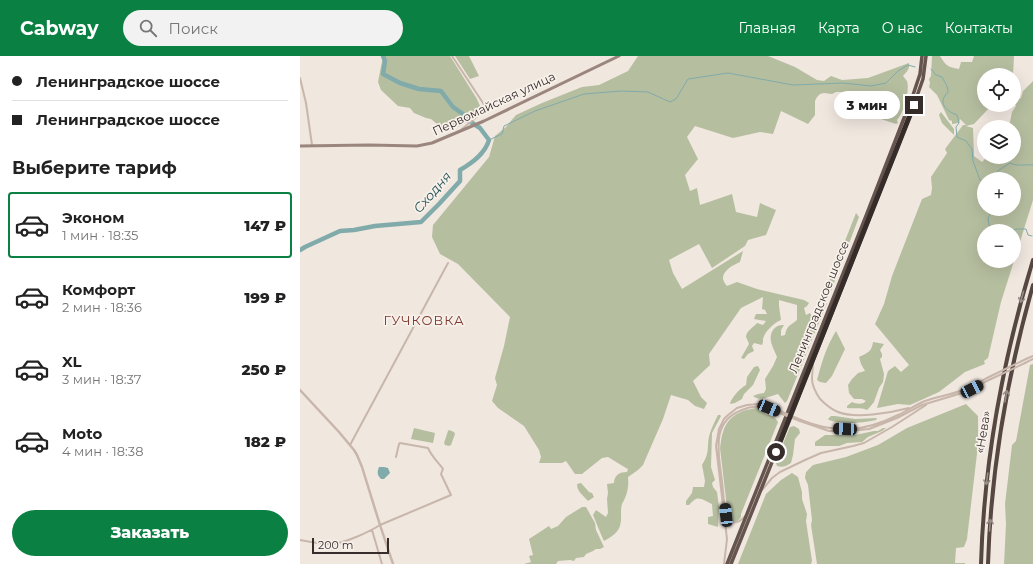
<!DOCTYPE html>
<html lang="ru">
<meta charset="utf-8">
<style>
body{margin:0;font-family:Montserrat,sans-serif;background:#f2f2f2;color:#222;height:100vh;display:flex;flex-direction:column;font-size:15px;white-space:nowrap}
*{box-sizing:border-box;margin:0}
p{font-size:13px;color:#767676}
.icon{flex:none;width:22px;height:22px;fill:none;stroke:currentColor;stroke-width:2;stroke-linecap:round;stroke-linejoin:round}
.map{position:relative;flex:1;overflow:hidden}
.sheet{display:flex;flex-direction:column;background:#fff;width:300px}
.sheet>*{flex:none}
.hud{display:grid;align-content:center;height:88px;padding:0 12px;background:#fff}
.buttons{position:absolute;left:677px;top:12px;display:grid;gap:8px}
.buttons a{display:grid;place-items:center;width:44px;height:44px;border-radius:50%;background:#fff;box-shadow:0 4px 16px #0002;font-size:20px}
.scale{position:absolute;left:12px;bottom:10px;width:77px;box-sizing:border-box;padding-left:4px;border:2px solid #362d2a;border-top:0;font-size:11px;line-height:14px;white-space:nowrap;color:#362d2a;-webkit-text-stroke:3px #f8f1eb;paint-order:stroke}
.end{position:absolute;width:18px;height:18px;margin:-9px;border:5px solid #362d2a;background:#fff;box-shadow:0 0 0 2px #fff}
.from{border-radius:50%}
.bubble{position:absolute;height:28px;border-radius:14px;background:#fff;box-shadow:0 4px 16px #0002;font-size:13px;font-weight:800;line-height:28px;text-align:center}
.car{position:absolute;width:12px;height:24px;margin:-12px -6px;border-radius:5px;box-shadow:0 0 3px 1px #0007;background:linear-gradient(#222 24%,#8ab4d8 0 40%,#222 0 76%,#8ab4d8 0 86%,#222 0)}
.hud b{display:flex;align-items:center;gap:14px;height:38px;font-size:15px}
.hud b+b{border-top:1px solid #e0e0e0}
.hud i{width:10px;height:10px;background:#222}
ul{padding:0;list-style:none}
li{display:flex;align-items:center;gap:12px;height:66px;margin:0 8px 6px;padding:0 4px;border:2px solid transparent;border-radius:4px}
li div{flex:1}
li b{display:block;font-size:15px}
li em{font-style:normal;font-weight:800}
li.on{border-color:#0b8043}
li>.icon{width:36px;height:36px;stroke-width:1.5}
h2{padding:0 12px;font-size:18px;line-height:48px}
.button{display:flex;gap:8px;margin-top:auto;padding:8px 12px}
.button a{flex:1;height:46px;border-radius:24px;background:#0b8043;color:#fff;font-size:16px;font-weight:800;line-height:46px;text-align:center}
header{display:flex;align-items:center;gap:24px;box-sizing:border-box;height:56px;padding:0 20px;background:#0b8043;color:#fff}
header strong{font-size:19px}
nav{display:flex;gap:22px;margin-inline-start:auto;font-size:14px}
.search{width:280px;height:36px;background:#f2f2f2;display:flex;align-items:center;gap:10px;box-sizing:border-box;padding:0 14px;border-radius:22px;color:#767676;font-size:15px}
main{display:flex;flex:1;min-height:0}
.map>svg:first-child{display:block}
.green{fill:#b6bea0;fill-rule:evenodd}
.water{fill:#80abaa}
.lines{fill:none;stroke-linecap:round;stroke-linejoin:round}
.stream{stroke:#80abaa;stroke-width:1}
.river{stroke:#80abaa;stroke-width:4.5}
.minor{stroke:#c8b6ab;stroke-width:2}
.tertiary{stroke:#c8b6ab;stroke-width:2.5}
.secondary{stroke:#9b867d;stroke-width:3}
.trunk{stroke:#66554f;stroke-width:3.5}
.motorway{stroke:#564742;stroke-width:4}
.minor-bridge{stroke:#c8b6ab;stroke-width:2}
.oneway{stroke:#978b86}
.route{stroke:#362d2a;stroke-width:5}
.labels{text-anchor:middle;stroke-width:3.5;stroke-linejoin:round;paint-order:stroke}
.street-label{font-size:12px;fill:#362d2a;stroke:#f8f1eb}
.water-label{font-size:13px;font-style:italic;fill:#235454;stroke:#f8f1eb}
.neighbourhood-label{font-size:13px;letter-spacing:1px;fill:#7e382a;stroke:#f8f1eb}
</style>
<header>
<strong>Cabway</strong>
<div class="search"><svg class="icon" aria-label="search" viewBox="0 0 24 24"><circle cx="10" cy="10" r="6"/><path d="M15 15l6 6"/></svg>Поиск</div>
<nav><a>Главная</a><a>Карта</a><a>О нас</a><a>Контакты</a></nav>
</header>
<main>
<section class="sheet">
<div class="hud">
<b><i class="from"></i>Ленинградское шоссе</b>
<b><i></i>Ленинградское шоссе</b>
</div>
<h2>Выберите тариф</h2>
<ul>
<li class="on"><svg class="icon" aria-label="car" viewBox="0 0 24 24"><path d="M5 17H2v-5l4-1 3-4h7l3 4 3 1v5h-3M9 17h6M6 11h13"/><circle cx="7" cy="17" r="2"/><circle cx="17" cy="17" r="2"/></svg><div><b>Эконом</b><p>1 мин · 18:35</p></div><em>147 ₽</em></li>
<li><svg class="icon" aria-label="car" viewBox="0 0 24 24"><path d="M5 17H2v-5l4-1 3-4h7l3 4 3 1v5h-3M9 17h6M6 11h13"/><circle cx="7" cy="17" r="2"/><circle cx="17" cy="17" r="2"/></svg><div><b>Комфорт</b><p>2 мин · 18:36</p></div><em>199 ₽</em></li>
<li><svg class="icon" aria-label="car" viewBox="0 0 24 24"><path d="M5 17H2v-5l4-1 3-4h7l3 4 3 1v5h-3M9 17h6M6 11h13"/><circle cx="7" cy="17" r="2"/><circle cx="17" cy="17" r="2"/></svg><div><b>XL</b><p>3 мин · 18:37</p></div><em>250 ₽</em></li>
<li><svg class="icon" aria-label="car" viewBox="0 0 24 24"><path d="M5 17H2v-5l4-1 3-4h7l3 4 3 1v5h-3M9 17h6M6 11h13"/><circle cx="7" cy="17" r="2"/><circle cx="17" cy="17" r="2"/></svg><div><b>Moto</b><p>4 мин · 18:38</p></div><em>182 ₽</em></li>
</ul>
<div class="button"><a>Заказать</a></div>
</section>
<div class="map">
<svg width="733" height="508" viewBox="0 0 733 508">
<rect width="100%" height="100%" fill="#f0e7df"/>
<path class="green" d="M83 0H150L177 43 180 50C169 61 166 75 147 70L144 74 131 63 126 62 114 57 110 52 98 50 81 34 78 26Z
M155 0H169L179 20 170 23Z
M338 0H468L495 11 517 24 524 25 531 20 542 24 568 22 609 7C610 13 607 15 603 20 604 21 606 24 607 25 610 34 604 57 597 64L598 67 596 68 581 63 587 39 567 41 555 40 544 36H536L532 38 524 37 520 38 517 41 515 45V59L508 68 481 55 473 78 460 76 433 82 395 70 387 81 398 103 385 119 390 135 397 132 400 149 432 138 436 156 457 161 460 147 476 154 466 179 448 184 445 190 412 212 399 188 369 204 373 217 382 233 443 195 440 206C433 209 422 215 423 223 424 226 425 228 427 230L437 226 457 233 504 244 509 247 507 250 504 252 506 259 510 257 513 262 523 249 527 247 487 345 485 347 478 338C470 340 460 346 453 340L458 338 464 337 466 333 465 323 473 310 477 301C474 293 467 283 473 274 476 270 479 269 484 269L481 274V280L485 279C487 269 490 270 497 264V249L479 244V250L481 264C474 267 465 275 463 283 463 285 463 287 462 289L454 287 452 290 454 295 448 298 444 303 441 302 449 288C448 285 447 283 446 281 446 275 454 271 457 267L463 269 466 265 454 263 456 258H467L465 254 462 253 463 241 441 252 409 298 410 309 393 325 401 341 407 347 404 353 395 350 388 344 371 339 363 363 343 409 338 414 328 421C329 432 327 439 322 448 321 451 321 455 321 458 322 474 316 478 304 485 300 477 297 468 293 459L296 454 306 461 308 457 307 443 308 437 307 428 314 427C314 419 320 416 327 416L328 413 326 412 308 401 302 402 282 418H275L266 405 262 407H239L241 401 239 394 224 370 198 352 192 345 197 329 195 322 204 290 210 261 158 208 140 198 132 181 133 169 189 101 195 80 206 71 216 59 242 47 282 31 299 29 328 15Z
M632 0H640C646 10 648 11 659 13L661 6H672L674 0H714L713 19H684V49H692L674 68 666 70 673 72 674 100 682 106 687 101H714V71H709L712 56 716 50 714 46 721 42 723 35 733 25V144L714 205V175H684V205H714L701 246 688 302 684 305 685 308 665 316 639 336 610 349 598 348 577 352 588 315 595 310 601 316 609 309 575 268 584 248 592 220 622 143 631 139 632 132 631 121 647 97 645 93 663 69H666L660 63 659 67 652 68V65L649 64 637 39 629 31 630 27 629 23 631 20ZM684 123H714V153H684Z
M641 56 654 73V79L642 67 639 59Z
M556 157 559 161 531 235 528 237 526 233Z
M536 275 545 293 532 320 526 327 520 326 517 324C522 306 526 291 536 275Z
M573 286 584 288 580 294 582 298V301L580 303 584 318 583 326 579 332 574 346 569 352 567 354C560 351 554 353 547 352V350L552 346C557 348 562 349 566 345L562 343H554L549 337 548 329 552 323 558 317 565 315 561 308 559 301C568 297 572 295 573 286Z
M733 308V508H704L706 468 705 448 712 389 716 385 730 309Z
M458 310 460 314 453 329 444 338 442 343 435 347 430 348C431 342 440 332 446 329L447 321 454 311Z
M666 348 678 360V389L667 483 664 491 656 492 655 507H665V508H517L511 469 512 464 508 429 505 422 506 416 513 409 546 401 578 389 607 372Z
M459 352 466 353 465 358C472 359 475 361 478 366L441 458V461C439 464 437 466 433 466L428 460 420 392C421 387 421 381 423 376 428 359 443 353 459 352Z
M418 359H420L421 360 412 377 411 411 415 424 412 427 413 431 417 436 419 451 418 471 408 468V461L413 460 412 448C401 443 398 438 389 449H386V445L392 437 393 431H404L405 425 402 409C411 395 406 390 410 377 412 371 415 365 418 359Z
M531 360H535L555 363 577 362 576 364C561 367 543 369 529 364L528 363Z
M494 370 499 373 500 377 495 383 493 399 491 407C486 410 483 412 477 410L476 407V404L490 371Z
M114 372 135 377 133 387 111 383Z
M583 372H586L582 375 568 381 562 386 547 387 539 390H515V386L525 379H555L574 375H578Z
M149 374 154 376 155 378 151 389 149 390 145 389 144 387 148 375Z
M492 417 498 421 502 436V443L507 458 506 465 512 505 511 508H438L466 438 481 424Z
M281 427 289 436 292 437 294 441 288 445C283 439 277 436 277 428Z
M282 451H286L295 467 296 474 304 491 300 493H296L293 495 286 498 284 501 276 502 274 505 270 504 258 505 256 508H224L231 506 229 500 233 499 229 483 249 470 251 473 258 470 266 461Z"/>
<path class="water" d="M79 411H84L88 412 90 417 84 423H81C77 419 77 416 79 411Z"/>
<g class="lines">
<path class="stream" d="M631 13 636 19 642 21C645 27 648 30 648 36 637 47 646 55 657 59L659 67 656 71 657 81 666 85 672 93 673 105 680 124 684 128
M189 84 202 78 204 70 235 55 284 38 321 35 348 36 370 46 376 43 388 23 428 17 493 29 543 27 571 30 586 27 598 15 608 9 615 11
M688 123 694 120 699 114 710 107C719 111 723 108 733 109
M693 153 688 162 689 169 696 175
M711 175 717 173H726L728 179 732 180"/>
<path class="river" d="M0 194 5 191 40 175 54 174 75 170 121 166 139 148 160 125V114C172 107 185 98 189 84L180 72 166 63 163 58 153 51 141 35 119 33 100 27 83 18 85 5 83 0"/>
<path class="minor" d="M152 0 185 50 179 59 162 73
M0 22 6 47 12 89
M726 303 733 300
M513 307C513 312 512 318 512 323 512 330 516 337 520 343 525 348 530 353 538 356 555 363 590 357 609 352
M725 307 733 303
M501 364C536 378 564 376 598 359 607 355 615 349 625 345 637 341 649 339 660 335 671 331 681 325 691 320
M500 365 529 375H549L569 373 597 362 622 349 662 337 691 323
M50 389 148 207
M462 434 472 422 480 416 505 404 521 397 553 390 564 387 592 371 626 349
M445 460C441 465 436 469 429 465L425 459C424 445 423 432 421 418 418 394 412 365 442 354 451 350 460 350 469 353
M72 474 82 508
M0 484C10 486 21 488 32 488 45 487 69 476 80 469L151 439 141 418 143 413C138 406 132 401 128 392L100 387 99 388 96 401
M424 508 427 483 416 390 419 373 424 363 428 359 437 352 447 349 458 348 471 351"/>
<path class="tertiary" d="M0 334 39 376 54 394 57 399 62 411 80 469 93 508"/>
<path class="secondary" d="M0 90 69 89 117 90 132 87 184 65 319 0"/>
<path class="trunk" d="M427 508 566 160 613 39 620 18 622 0
M431 508 526 272 611 57 623 23 626 0"/>
<path class="motorway" d="M681 508C684 405 703 303 733 204
M688 508C691 412 707 321 733 229"/>
<path class="minor-bridge" d="M691 320 726 303
M691 323 725 307
M471 351 501 364
M469 353 500 365"/>
</g>
<defs><path id="oneway-shaft" d="M-6 0H5M1.5-3L5.5 0L1.5 3" fill="none" stroke-width="1.6" stroke-linecap="round" stroke-linejoin="round"/></defs>
<g class="oneway">
<use href="#oneway-shaft" transform="translate(722 241) rotate(105)"/>
<use href="#oneway-shaft" transform="translate(706 340) rotate(-80)"/>
<use href="#oneway-shaft" transform="translate(687 423) rotate(97)"/>
<use href="#oneway-shaft" transform="translate(690 469) rotate(-86)"/>
</g>
<g class="lines">
<path class="route" d="M476 396 614 49"/>
</g>
<g class="labels">
<g class="street-label">
<text transform="translate(194 48) rotate(-25)" y="4">Первомайская улица</text>
<text transform="translate(519 251) rotate(-68)" y="4">Ленинградское шоссе</text>
<text transform="translate(683 376) rotate(-81)" y="4">«Нева»</text>
</g>
<g class="water-label">
<text transform="translate(132 136) rotate(-49)" y="5">Сходня</text>
</g>
<g class="neighbourhood-label">
<text x="124" y="269">ГУЧКОВКА</text>
</g>
</g>
</svg>
<div class="buttons">
<a><svg class="icon" aria-label="locate" viewBox="0 0 24 24"><circle cx="12" cy="12" r="6"/><path d="M12 2v4M12 18v4M2 12h4M18 12h4"/></svg></a>
<a><svg class="icon" aria-label="layers" viewBox="0 0 24 24"><path d="M12 4l9 5-9 5-9-5zM3 14l9 5 9-5"/></svg></a>
<a>+</a>
<a>−</a>
</div>
<div class="scale">200 m</div>
<i class="end from" style="left:476px;top:396px"></i>
<i class="end" style="left:614px;top:49px"></i>
<div class="bubble" style="left:534px;top:35px;width:66px">3 мин</div>
<i class="car" style="left:672px;top:333px;rotate:63deg"></i>
<i class="car" style="left:469px;top:352px;rotate:113deg"></i>
<i class="car" style="left:545px;top:373px;rotate:272deg"></i>
<i class="car" style="left:426px;top:459px;rotate:354deg"></i>
</div>
</main>
